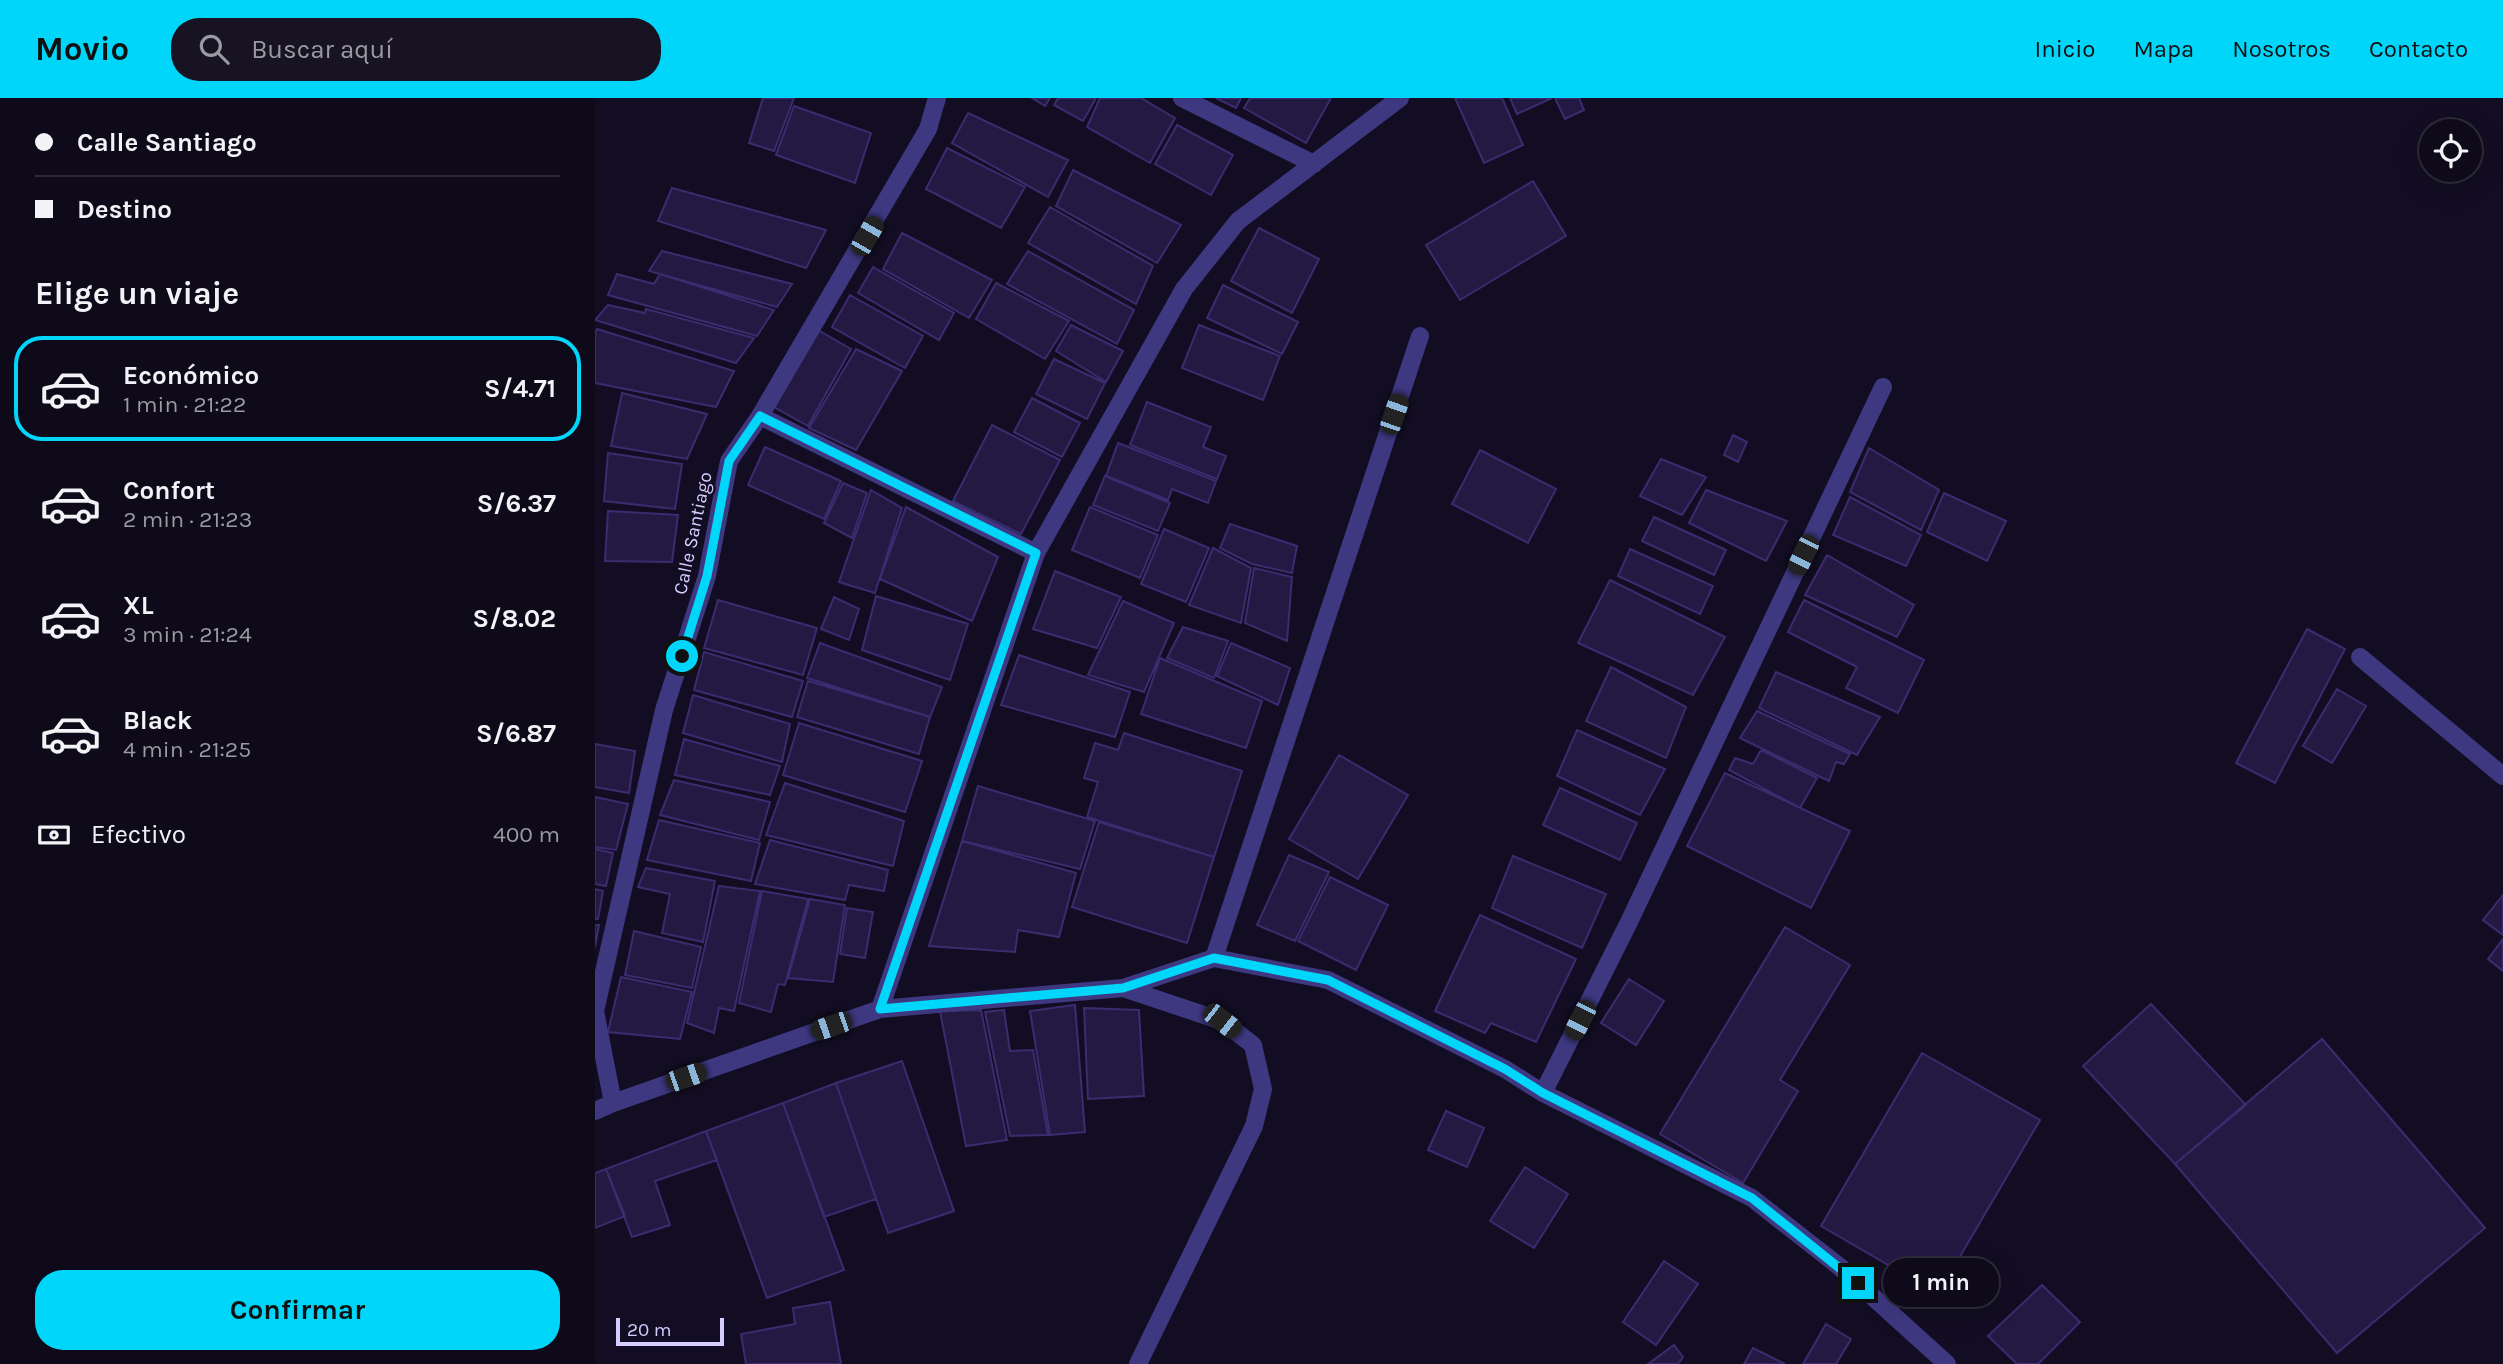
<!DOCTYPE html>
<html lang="es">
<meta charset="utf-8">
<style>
body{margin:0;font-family:Karla,sans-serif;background:#171323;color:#f1f3f6;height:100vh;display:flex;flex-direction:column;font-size:26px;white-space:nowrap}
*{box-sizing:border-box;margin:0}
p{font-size:23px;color:#9b9aa2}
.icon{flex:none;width:38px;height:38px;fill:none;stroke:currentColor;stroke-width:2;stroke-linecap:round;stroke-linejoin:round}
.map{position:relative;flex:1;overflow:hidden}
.drawer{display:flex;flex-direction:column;background:#0e0a1a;width:595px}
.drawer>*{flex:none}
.banner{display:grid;align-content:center;height:154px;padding:0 35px;background:#0e0a1a}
.tools{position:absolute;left:1824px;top:21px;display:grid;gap:14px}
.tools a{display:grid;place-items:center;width:63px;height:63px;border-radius:50%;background:#0e0a1a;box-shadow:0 7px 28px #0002,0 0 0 2px #2e2b39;font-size:35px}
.scale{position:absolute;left:21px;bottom:18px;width:108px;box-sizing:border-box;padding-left:7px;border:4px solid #d6ceff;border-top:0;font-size:19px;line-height:24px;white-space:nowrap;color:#d6ceff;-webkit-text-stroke:5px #120d22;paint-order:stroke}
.end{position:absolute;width:32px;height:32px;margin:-16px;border:9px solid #00d6f9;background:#111;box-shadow:0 0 0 4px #111}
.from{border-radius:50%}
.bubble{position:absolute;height:49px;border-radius:24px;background:#0e0a1a;box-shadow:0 7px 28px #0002,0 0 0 2px #2e2b39;font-size:23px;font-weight:700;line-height:49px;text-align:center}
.car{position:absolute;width:21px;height:42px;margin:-21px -10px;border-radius:9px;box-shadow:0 0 5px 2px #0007;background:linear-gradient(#222 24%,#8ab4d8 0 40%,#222 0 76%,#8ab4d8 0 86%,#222 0)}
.banner b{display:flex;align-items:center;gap:24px;height:66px;font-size:26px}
.banner b+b{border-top:2px solid #2e2b39}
.banner i{width:18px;height:18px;background:#f1f3f6}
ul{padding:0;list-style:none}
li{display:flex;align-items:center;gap:21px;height:105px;margin:0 14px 10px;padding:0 21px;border:4px solid transparent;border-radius:28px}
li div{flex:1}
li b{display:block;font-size:26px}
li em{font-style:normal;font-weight:700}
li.selected{border-color:#00d6f9}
li>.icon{width:63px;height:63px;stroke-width:1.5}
h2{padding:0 35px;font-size:32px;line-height:84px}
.pay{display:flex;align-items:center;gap:18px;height:77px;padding:0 35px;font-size:26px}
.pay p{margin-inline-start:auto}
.button{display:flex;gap:14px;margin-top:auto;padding:14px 35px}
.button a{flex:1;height:80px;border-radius:28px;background:#00d6f9;color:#111;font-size:28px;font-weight:700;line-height:80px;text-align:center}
header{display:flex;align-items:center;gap:42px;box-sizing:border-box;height:98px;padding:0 35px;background:#00d6f9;color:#111}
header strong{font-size:33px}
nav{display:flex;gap:38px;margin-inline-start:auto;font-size:24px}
.search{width:490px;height:63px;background:#171323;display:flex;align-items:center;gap:18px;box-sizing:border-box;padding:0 24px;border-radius:28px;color:#9b9aa2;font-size:26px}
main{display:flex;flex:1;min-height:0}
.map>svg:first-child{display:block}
.building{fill:#241943;stroke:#3c2b6f;stroke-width:2}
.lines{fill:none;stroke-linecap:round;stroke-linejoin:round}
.minor{stroke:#3e3881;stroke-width:18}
.route{stroke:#00d6f9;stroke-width:9}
.labels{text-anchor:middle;stroke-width:5;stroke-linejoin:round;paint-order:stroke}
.street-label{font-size:19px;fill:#d6ceff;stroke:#120d22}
</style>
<header>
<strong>Movio</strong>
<div class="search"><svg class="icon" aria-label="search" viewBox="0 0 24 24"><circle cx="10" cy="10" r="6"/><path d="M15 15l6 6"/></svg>Buscar aquí</div>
<nav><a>Inicio</a><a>Mapa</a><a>Nosotros</a><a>Contacto</a></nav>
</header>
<main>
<section class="drawer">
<div class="banner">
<b><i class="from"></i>Calle Santiago</b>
<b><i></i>Destino</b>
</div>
<h2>Elige un viaje</h2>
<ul>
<li class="selected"><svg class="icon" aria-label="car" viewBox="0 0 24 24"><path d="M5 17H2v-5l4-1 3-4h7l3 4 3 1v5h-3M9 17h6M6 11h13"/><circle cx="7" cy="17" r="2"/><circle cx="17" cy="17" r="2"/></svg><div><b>Económico</b><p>1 min · 21:22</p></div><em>S/4.71</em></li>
<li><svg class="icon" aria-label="car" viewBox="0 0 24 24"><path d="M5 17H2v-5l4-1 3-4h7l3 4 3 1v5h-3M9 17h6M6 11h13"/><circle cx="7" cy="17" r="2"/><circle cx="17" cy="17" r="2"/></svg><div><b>Confort</b><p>2 min · 21:23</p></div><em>S/6.37</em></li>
<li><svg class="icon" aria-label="car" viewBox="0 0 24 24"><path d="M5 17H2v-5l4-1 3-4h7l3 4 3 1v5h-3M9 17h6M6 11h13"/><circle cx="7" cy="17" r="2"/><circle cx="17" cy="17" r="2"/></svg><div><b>XL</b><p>3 min · 21:24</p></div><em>S/8.02</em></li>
<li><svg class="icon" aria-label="car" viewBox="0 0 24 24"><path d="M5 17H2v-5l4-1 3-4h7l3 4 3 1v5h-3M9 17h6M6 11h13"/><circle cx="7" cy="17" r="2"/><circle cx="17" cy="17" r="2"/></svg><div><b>Black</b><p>4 min · 21:25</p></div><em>S/6.87</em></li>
</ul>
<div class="pay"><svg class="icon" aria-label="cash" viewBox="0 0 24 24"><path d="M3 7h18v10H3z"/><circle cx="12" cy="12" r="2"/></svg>Efectivo<p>400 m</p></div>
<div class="button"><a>Confirmar</a></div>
</section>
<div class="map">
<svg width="1908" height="1266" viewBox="0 0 1908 1266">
<rect width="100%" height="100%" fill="#120d22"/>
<path class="building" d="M168 0H199L179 53 154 45Z
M437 0H455L450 8Z
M463 0H501L488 23 459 7Z
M505 0H546L580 20 555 65 492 29Z
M621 0H646L641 10Z
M655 0H736L711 45 649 10Z
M860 0H907L928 47 889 65Z
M915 0H957L922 16Z
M960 0H984L989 12 970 21Z
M199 8 276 35 260 85 181 57Z
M373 15 473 62 453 99 357 45Z
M582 27 638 57 616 97 560 66Z
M352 50 430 89 406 130 331 91Z
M478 72 586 127 562 165 461 108Z
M938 83 971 138 865 202 831 147Z
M77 90 231 132 211 170 63 123Z
M455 109 558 168 541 206 433 145Z
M664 130 724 161 697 215 636 183Z
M307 135 397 182 374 220 288 171Z
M67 153 197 186 182 209 54 173Z
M433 153 539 212 522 246 412 186Z
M278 169 359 215 344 242 263 195Z
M22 176 59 186 65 176 179 212 162 238 13 197Z
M401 185 474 223 450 261 381 221Z
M628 187 703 224 687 256 612 220Z
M255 197 328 238 310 270 237 229Z
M13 207 50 215 51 211 159 240 141 265 0 222Z
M476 227 528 253 511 284 461 253Z
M604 227 685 258 668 302 587 270Z
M2 231 139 273 121 309 0 285V235Z
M223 232 256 251 213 328 179 309Z
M261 251 307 273 261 352 214 330Z
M459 261 510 285 492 321 441 296Z
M27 295 112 316 92 361 16 348Z
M437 300 485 325 467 359 419 334Z
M552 304 616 329 608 349 631 358 622 381 535 347Z
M397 327 465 362 426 436 358 403Z
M1138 337 1152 344 1143 364 1129 357Z
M523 345 621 383 613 405 577 391 573 402 511 378Z
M170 349 246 383 229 421 153 387Z
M1274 350 1344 392 1326 432 1255 394Z
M885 352 961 391 933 445 857 406Z
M13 355 87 366 80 411 9 403Z
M1066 361 1111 379 1087 417 1045 398Z
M510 378 575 405 563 433 498 407Z
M248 385 272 395 257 440 229 425Z
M276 392 307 410 280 495 244 484Z
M1111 392 1192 423 1171 463 1094 425Z
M1349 395 1411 423 1392 463 1332 434Z
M1255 399 1326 437 1311 468 1238 437Z
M311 409 403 459 377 523 285 481Z
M495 409 563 437 545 480 477 452Z
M13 413 83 417 77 464 10 463Z
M1059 419 1131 452 1119 477 1047 443Z
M635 426 702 448 697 475 657 466 625 450Z
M569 431 614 450 591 504 546 486Z
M618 450 656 470 646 525 594 507Z
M1035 451 1118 488 1105 516 1023 478Z
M1232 457 1319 507 1302 539 1210 497Z
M659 470 697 479 692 543 650 525Z
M460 473 526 499 502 550 438 531Z
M1015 482 1130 539 1098 597 983 545Z
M281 498 373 526 355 582 267 552Z
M239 499 264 511 254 542 226 531Z
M123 502 222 530 208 577 109 550Z
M1209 502 1329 562 1303 615 1251 590 1262 569 1193 534Z
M528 503 579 525 549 594 493 577Z
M588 529 633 543 619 580 572 560Z
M1712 531 1750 551 1680 685 1641 665Z
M225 545 347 589 335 619 212 580Z
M636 545 695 570 683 607 622 578Z
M109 554 208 583 197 619 99 592Z
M424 557 535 594 520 639 406 607Z
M565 560 667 603 651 650 546 616Z
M1016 569 1091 609 1071 660 991 623Z
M1181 574 1285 619 1262 657 1164 610Z
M213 583 335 619 324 656 202 619Z
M1742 591 1771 608 1737 665 1708 648Z
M98 597 195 626 187 664 88 635Z
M1162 613 1255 656 1249 666 1241 664 1234 683 1145 640Z
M204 625 327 663 310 714 188 677Z
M982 632 1070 671 1045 717 962 678Z
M529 635 647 673 619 759 492 719 503 684 489 680 500 645 523 652Z
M89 641 185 668 175 697 80 677Z
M0 646 40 653 34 695 0 689Z
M1166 652 1222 680 1205 710 1134 672 1140 660 1158 666Z
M744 657 813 697 763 781 694 741Z
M1130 675 1255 733 1216 810 1092 748Z
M79 682 175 704 164 742 65 717Z
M190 685 309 723 298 768 171 737Z
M383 688 500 723 485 771 367 743Z
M965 690 1042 725 1025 762 948 727Z
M0 699 33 706 21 752 0 749Z
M64 722 165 745 156 783 52 762Z
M504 724 619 759 592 845 477 809Z
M175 742 293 772 289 793 254 787 250 802 160 786Z
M367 743 481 775 464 839 423 832 420 854 334 848Z
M0 751 18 755 11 788 0 786Z
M694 757 734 774 700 843 662 827Z
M918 758 1011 796 987 850 897 810Z
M51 770 120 783 108 844 67 835 75 796 43 789Z
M735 779 793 807 761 872 703 843Z
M124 788 165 793 139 913 124 910 119 935 92 925Z
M0 791 8 793 3 821H0Z
M167 793 213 801 190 887 183 886 176 914 144 905Z
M1908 797V837L1888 822Z
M215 801 250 807 238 884 193 880Z
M252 810 278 814 270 860 245 856Z
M885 817 981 861 941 944 896 925 890 935 840 913Z
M0 827H4L0 849Z
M1190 829 1255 867 1185 982 1203 993 1148 1085 1065 1036Z
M39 833 106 849 97 890 30 877Z
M1908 841V873L1893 861Z
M26 879 97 894 85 941 13 934Z
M1034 881 1069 903 1041 947 1006 925Z
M1556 906 1651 1007 1580 1066 1488 968Z
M480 907 490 1034 455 1037 435 913Z
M489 910 544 912 549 998 493 1001Z
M386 912 412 1042 371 1048 345 913Z
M409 912 415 953 438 952 453 1037 415 1038 390 914Z
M1727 941 1890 1130 1742 1255 1580 1066Z
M1327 955 1445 1022 1343 1196 1226 1128Z
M307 963 359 1113 293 1135 241 985Z
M241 985 281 1101 229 1119 188 1005Z
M188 1005 249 1172 172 1200 111 1033Z
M851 1013 889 1030 872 1069 833 1052Z
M111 1033 122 1062 60 1083 75 1127 37 1139 11 1071Z
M930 1069 973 1096 939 1150 895 1123Z
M11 1071 30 1118 0 1130V1075Z
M1069 1163 1103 1186 1061 1247 1028 1224Z
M1447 1187 1485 1224 1443 1266H1422L1393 1238Z
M235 1204 246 1266H151L146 1236 200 1226 198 1210Z
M1231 1226 1256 1241 1241 1266H1208Z
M1079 1247 1088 1259 1083 1266H1053Z
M1158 1250 1190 1266H1149Z"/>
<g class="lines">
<path class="minor" d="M587 0 719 66
M165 318 441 455
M1765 559 1908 678
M619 860 825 238
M528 890 627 923 658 947 668 991 659 1028 543 1266
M285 911 441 455 589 191 643 123 805 0
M948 995 1034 824 1288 289
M18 1005 0 913 69 612 112 478 134 363 165 318 333 31 342 0
M0 1013 18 1005 285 911 528 890 619 860 733 882 910 971 948 995 1157 1100 1245 1169 1352 1266"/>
</g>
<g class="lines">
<path class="route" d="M87 558 112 478 134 363 165 318 441 455 285 911 528 890 619 860 733 882 910 971 948 995 1157 1100 1263 1185"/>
</g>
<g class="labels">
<g class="street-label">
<text transform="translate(97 435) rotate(-78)" y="7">Calle Santiago</text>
</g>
</g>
</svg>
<div class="tools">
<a><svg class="icon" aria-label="locate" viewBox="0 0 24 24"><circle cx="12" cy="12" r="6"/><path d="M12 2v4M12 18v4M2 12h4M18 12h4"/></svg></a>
</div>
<div class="scale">20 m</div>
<i class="end from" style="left:87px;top:558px"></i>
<i class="end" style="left:1263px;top:1185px"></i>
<div class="bubble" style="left:1288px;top:1160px;width:116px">1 min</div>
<i class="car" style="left:272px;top:138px;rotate:30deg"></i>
<i class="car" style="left:799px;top:316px;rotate:19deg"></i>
<i class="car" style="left:1208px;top:457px;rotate:206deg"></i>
<i class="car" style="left:985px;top:922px;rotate:207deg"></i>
<i class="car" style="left:627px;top:923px;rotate:128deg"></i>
<i class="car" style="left:236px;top:928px;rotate:251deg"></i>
<i class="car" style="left:91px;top:979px;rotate:71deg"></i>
</div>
</main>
